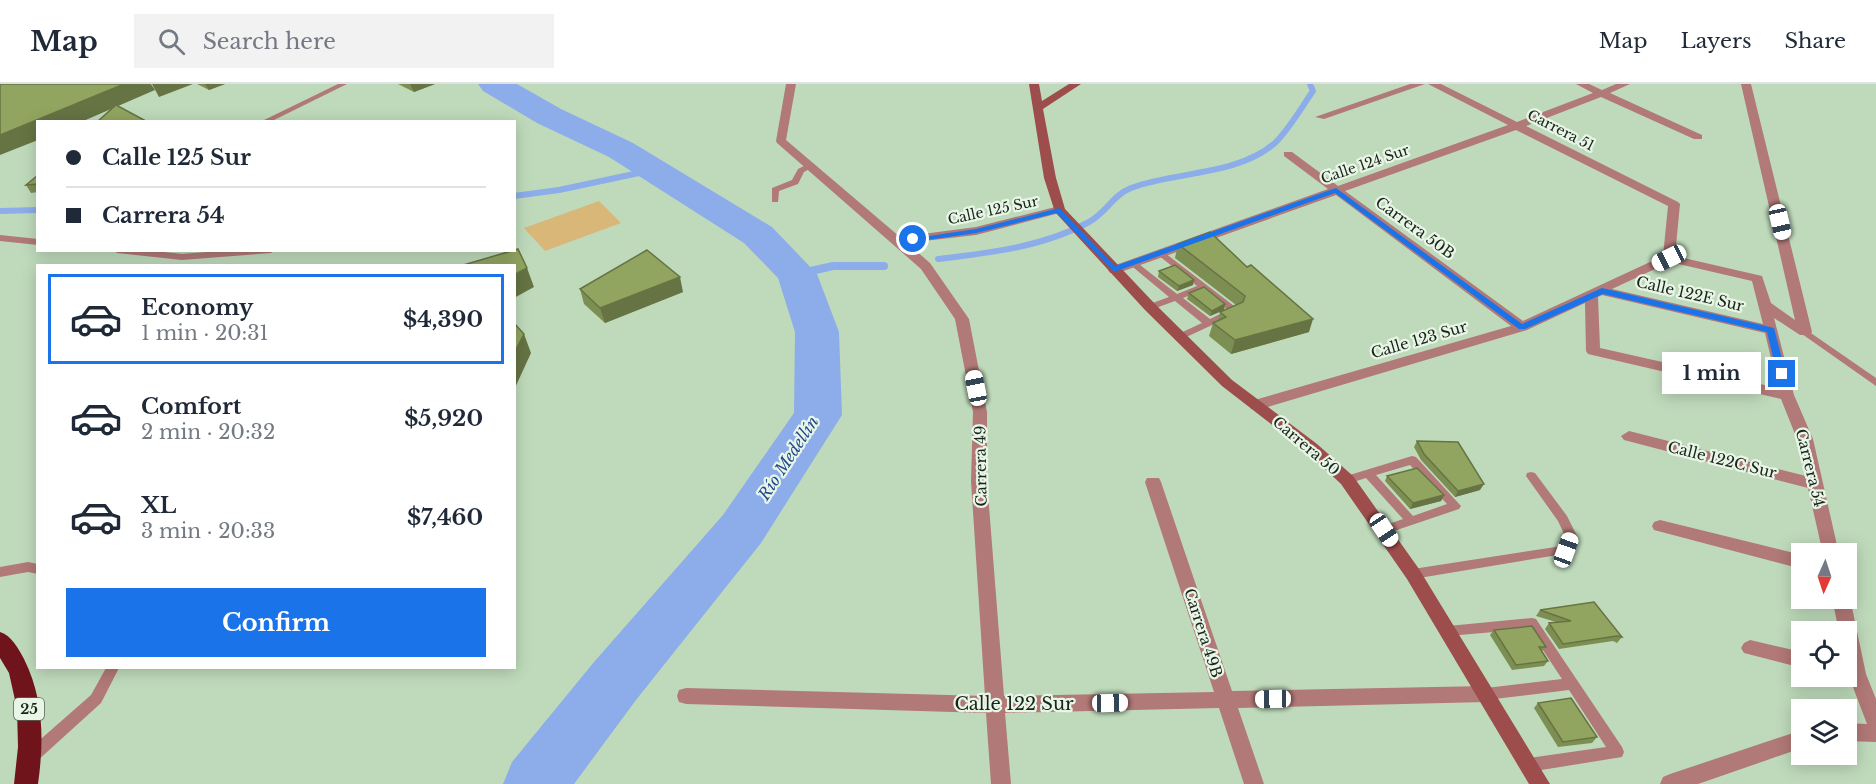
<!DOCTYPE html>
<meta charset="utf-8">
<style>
body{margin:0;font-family:"Libre Baskerville",serif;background:#f2f2f3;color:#1f2937;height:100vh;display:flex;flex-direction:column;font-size:22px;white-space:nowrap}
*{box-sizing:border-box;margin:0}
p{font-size:20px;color:#747a83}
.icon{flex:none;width:33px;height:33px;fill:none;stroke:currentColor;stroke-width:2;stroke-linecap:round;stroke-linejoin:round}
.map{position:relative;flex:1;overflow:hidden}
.side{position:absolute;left:36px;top:180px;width:480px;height:405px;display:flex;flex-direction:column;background:#fff;border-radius:0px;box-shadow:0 3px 15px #0003}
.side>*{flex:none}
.hud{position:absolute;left:36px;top:36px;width:480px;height:132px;border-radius:0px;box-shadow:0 3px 15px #0003;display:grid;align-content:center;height:132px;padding:0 30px;background:#fff}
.needle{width:39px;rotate:183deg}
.controls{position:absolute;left:1791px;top:459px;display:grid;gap:12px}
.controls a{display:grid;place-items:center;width:66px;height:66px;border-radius:0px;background:#fff;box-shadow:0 3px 15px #0003;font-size:30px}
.end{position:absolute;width:27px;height:27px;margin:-14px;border:8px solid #1a73e8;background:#fff;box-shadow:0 0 0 3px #fff}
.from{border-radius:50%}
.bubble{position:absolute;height:42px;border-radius:0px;background:#fff;box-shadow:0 3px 15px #0003;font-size:20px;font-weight:800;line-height:42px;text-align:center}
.car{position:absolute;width:18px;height:36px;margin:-18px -9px;border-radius:8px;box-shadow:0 0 4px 2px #0007;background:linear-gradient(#fff 24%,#345 0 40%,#fff 0 76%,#345 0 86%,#fff 0)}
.hud b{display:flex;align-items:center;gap:21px;height:57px;font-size:22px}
.hud b+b{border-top:2px solid #e0e1e3}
.hud i{width:15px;height:15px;background:#1f2937}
ul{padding:10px 0 0;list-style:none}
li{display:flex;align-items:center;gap:18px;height:90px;margin:0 12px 9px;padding:0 18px;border:3px solid transparent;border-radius:0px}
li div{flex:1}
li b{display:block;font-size:22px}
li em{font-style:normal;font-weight:800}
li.selected{border-color:#1a73e8}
li>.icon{width:54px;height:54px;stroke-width:1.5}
.cta{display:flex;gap:12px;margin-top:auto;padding:12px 30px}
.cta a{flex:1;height:69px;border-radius:0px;background:#1a73e8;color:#fff;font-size:24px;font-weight:800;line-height:69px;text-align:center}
header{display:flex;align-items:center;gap:36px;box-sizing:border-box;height:84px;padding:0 30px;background:#fff;border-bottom:2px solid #e0e1e3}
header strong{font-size:28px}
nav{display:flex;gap:33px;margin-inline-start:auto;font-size:21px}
.search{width:420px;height:54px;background:#f2f2f3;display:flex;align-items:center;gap:15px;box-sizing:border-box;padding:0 21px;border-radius:0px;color:#747a83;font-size:22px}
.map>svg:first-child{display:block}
.green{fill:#d9b779}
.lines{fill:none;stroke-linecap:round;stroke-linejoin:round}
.stream-far1{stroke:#8cadea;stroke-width:6}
.stream{stroke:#8cadea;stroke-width:8}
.river{fill:#8cadea;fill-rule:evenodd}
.lane{fill:#b17977;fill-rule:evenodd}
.street{fill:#b17977;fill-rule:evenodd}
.secondary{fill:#9c4d4c;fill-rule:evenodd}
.highway{fill:#70141c;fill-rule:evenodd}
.wall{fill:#7d8e53}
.shaded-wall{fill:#667443}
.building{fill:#91a560;stroke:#667443;stroke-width:1.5}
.route{fill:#1a73e8}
.labels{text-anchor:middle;stroke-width:4.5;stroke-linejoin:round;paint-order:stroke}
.far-street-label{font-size:14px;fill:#1a2419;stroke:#e8f6e7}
.shield{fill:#e8f6e7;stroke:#586357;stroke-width:1.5}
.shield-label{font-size:14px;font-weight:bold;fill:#1a2419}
.street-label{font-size:15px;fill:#1a2419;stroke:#e8f6e7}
.water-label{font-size:16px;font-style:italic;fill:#254991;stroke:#e8f6e7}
.near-street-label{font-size:18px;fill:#1a2419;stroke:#e8f6e7}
</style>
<header>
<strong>Map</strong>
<div class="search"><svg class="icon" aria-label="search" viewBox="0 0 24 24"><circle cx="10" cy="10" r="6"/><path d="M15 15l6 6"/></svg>Search here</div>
<nav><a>Map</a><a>Layers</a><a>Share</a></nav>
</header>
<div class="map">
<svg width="1876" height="700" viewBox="0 0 1876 700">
<rect width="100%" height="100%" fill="#bfdabb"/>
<path class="green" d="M599 117 621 139 545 167 524 144Z"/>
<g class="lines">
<path class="stream-far1" d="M514 112 559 106 653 86
M0 127 38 126
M938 175C989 169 1043 163 1089 138 1106 129 1113 111 1131 104 1176 87 1237 92 1275 59 1290 44 1301 24 1313 7L1310 0"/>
<path class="stream" d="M797 190 833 182H884"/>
<path class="river" d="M478 0H517L561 25 633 59 772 143 817 190 839 248 842 331 761 459 636 616 574 700H503L512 678 594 578 723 431 794 329 795 248 778 194 744 159 609 73 537 39 483 7Z"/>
<path class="lane" d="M338 0H347L270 38H260Z
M806 81H809L813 83 804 88 798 100 779 107 778 118H772V104L792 96 798 85Z
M0 151 38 155V161L0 157Z
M113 166H146L182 170 232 166H275L271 169 182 176 117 169Z
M1161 166 1238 225 1240 227 1238 229 1182 255H1176L1174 253 1176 251 1202 239 1175 217 1153 225H1147L1145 223 1147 221 1169 213 1128 179 1132 176 1135 177 1177 210 1197 202 1158 171 1157 169ZM1203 206 1228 226 1210 235 1183 214Z
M1805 245 1876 294V302L1802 250 1800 248 1802 246Z
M1412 372 1416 373 1461 422 1459 425 1388 449H1380L1378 446 1380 443 1403 435 1366 394 1347 400 1343 399 1342 396 1343 393ZM1410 381 1447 420 1413 432 1376 391Z
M1531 388 1535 389 1567 432 1577 452 1570 469 1413 495 1409 493 1407 490 1409 487 1413 485 1562 462 1565 452 1558 437 1526 392 1527 389Z
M28 478 38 480V490L28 488 0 493V483Z
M1532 534 1536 535 1622 663 1624 668 1622 673 1529 688 1524 686 1522 681 1524 676 1529 674 1606 663 1569 606 1486 616 1481 614 1479 610 1481 606 1486 604 1562 595 1529 545 1448 552 1444 551 1442 547 1444 543 1448 542Z
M106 584H119L101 619 36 678 31 679 26 678 24 673 26 668 91 611Z"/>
<path class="street" d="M786 0H796L786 56 900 153 976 143 1059 122 1065 126 1063 128 976 151 907 159 930 179 969 235 987 328V397L1004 612 1214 608 1145 398 1147 394H1159L1161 398 1232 607 1486 602 1493 604 1495 610 1493 616 1486 618 1238 624 1264 700H1244L1219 624 1005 629 1011 700H991L986 629 686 620 679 618 677 612 679 606 686 604 985 612 971 397 973 328 955 235 921 185 777 59 776 57Z
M1410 0H1425L1324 35 1315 33Z
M1428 0H1441L1517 38 1593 9 1576 0H1589L1602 6 1616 0H1630L1610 9 1702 51V55H1694L1601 13 1526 42 1678 118 1680 120 1675 172 1762 192 1771 219 1795 236 1741 0H1751L1812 248 1810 251H1800L1774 234 1794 311 1813 355 1839 470H1823L1808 404 1624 356 1621 352 1629 347 1806 392 1797 355 1781 315 1588 270 1586 267 1585 219 1527 246 1261 325H1251L1249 321 1251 317 1511 242 1336 111 1118 189H1110L1108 186 1110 183 1328 105 1284 72V68H1292L1338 102 1508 41ZM1516 46 1668 122 1663 172 1523 237 1345 107ZM1670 178 1752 197 1763 240 1612 205ZM1602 211 1765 249 1778 304 1600 264 1598 213Z
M1660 436 1802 471V485L1654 446 1652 442 1654 438Z
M1846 509 1850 514 1866 590 1876 615V658L1846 657V639L1867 640 1848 590 1846 548H1839L1832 514H1846Z
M1750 556 1802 568V584L1744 569 1741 564 1744 559Z
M1802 646V664L1698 700H1660L1663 693 1670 690Z"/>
<path class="secondary" d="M1029 0H1039L1042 17 1069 0H1081L1043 25 1056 94 1065 125 1155 220 1232 296 1317 360 1353 392 1419 485 1550 700H1529L1407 495 1341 400 1307 368 1222 302 1145 226 1055 128 1044 94Z"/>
<path class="highway" d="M0 548C12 552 18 564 24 575 44 615 44 657 38 700H14L18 663 17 625 9 589 0 574Z"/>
</g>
<path class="wall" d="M197 0H225L209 6Z
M398 0H435L414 8Z
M38 91V108L31 109 26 101Z
M1178 160 1309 248 1231 270 1209 252 1213 239 1218 237 1220 228 1236 221 1175 174Z
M1159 187 1193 201 1177 207 1158 193Z
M580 205 683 208 605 239 584 220Z
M1189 209 1225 220 1224 226 1210 232 1187 215Z
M1417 357 1480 406 1455 413 1421 376 1414 363Z
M1387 392 1444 411 1441 417 1410 425 1385 397Z
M1540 526 1622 553 1617 559 1613 557 1559 565 1545 545 1549 539 1556 538 1536 532Z
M1494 546 1546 563 1542 567 1548 577 1544 582 1512 586 1490 551Z
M1538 619 1597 653 1592 659 1558 663 1534 624Z"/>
<path class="shaded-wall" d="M124 0H151L155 6 81 38H38V56L0 71V51Z
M152 0H193L159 13Z
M205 0H225L209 6Z
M410 0H435L414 8Z
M527 184 534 203 514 214V191Z
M680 193 683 208 605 239 600 224Z
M1194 196 1193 201 1177 207 1179 202Z
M1225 220 1224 226 1210 232 1212 227Z
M1313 235 1309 248 1231 270 1235 256Z
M524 250 531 269 514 306V269Z
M1484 400 1480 406 1455 413 1458 407Z
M1444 411 1441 417 1410 425 1413 419Z"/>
<path class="building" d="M0 0H124L0 51Z
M116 21 144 36 142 38H97Z
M38 91V100L26 101Z
M1210 148 1247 183 1251 181 1313 235 1235 256 1213 239 1226 233 1220 228 1243 218 1245 212 1178 160Z
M518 165 527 184 514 191V182H460Z
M647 166 680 193 600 224 580 205Z
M1175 181 1194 196 1179 202 1159 187Z
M1204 203 1225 220 1212 227 1189 209Z
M514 239 524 250 514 269Z
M1417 357 1458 358 1484 400 1458 407 1424 370Z
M1417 384 1444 411 1413 419 1387 392Z
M1594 518 1622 553 1617 552 1563 560 1549 539 1571 537 1540 526Z
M1532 542 1546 563H1539L1548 577 1516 581 1494 546Z
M1571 614 1597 653 1563 658 1538 619Z"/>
<path class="route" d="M1336 104 1522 240 1602 204 1774 244 1786 290 1782 293 1777 290 1767 248 1603 210 1525 245H1519L1335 109 1114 188 1057 129 976 149 913 158 909 155 976 145 1059 124 1115 182Z"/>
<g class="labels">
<g class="far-street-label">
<text transform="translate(1561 46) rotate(27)" y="5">Carrera 51</text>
<text transform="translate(1365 80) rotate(-19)" y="5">Calle 124 Sur</text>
<text transform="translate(993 126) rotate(-12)" y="5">Calle 125 Sur</text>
</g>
<rect class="shield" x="14" y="614" width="30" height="22" rx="4.5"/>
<g class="shield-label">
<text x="29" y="630">25</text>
</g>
<g class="street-label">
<text transform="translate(1415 144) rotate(36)" y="5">Carrera 50B</text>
<text transform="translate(1690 210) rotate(13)" y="5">Calle 122E Sur</text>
<text transform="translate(1419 256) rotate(-16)" y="5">Calle 123 Sur</text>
<text transform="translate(1306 362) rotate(40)" y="5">Carrera 50</text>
<text transform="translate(1722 376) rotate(14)" y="5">Calle 122C Sur</text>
<text transform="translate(981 382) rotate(-91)" y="5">Carrera 49</text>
<text transform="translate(1810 384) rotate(76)" y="5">Carrera 54</text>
<text transform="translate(1203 549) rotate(72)" y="5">Carrera 49B</text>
</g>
<g class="water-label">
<text transform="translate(788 374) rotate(-57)" y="6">Río Medellín</text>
</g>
<g class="near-street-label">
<text x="1014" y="626">Calle 122 Sur</text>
</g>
</g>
</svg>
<div class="controls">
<a><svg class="needle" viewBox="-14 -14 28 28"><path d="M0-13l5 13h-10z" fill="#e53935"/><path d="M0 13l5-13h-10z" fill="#747a83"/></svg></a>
<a><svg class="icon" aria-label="locate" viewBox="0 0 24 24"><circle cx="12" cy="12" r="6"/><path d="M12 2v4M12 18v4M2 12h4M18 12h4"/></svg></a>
<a><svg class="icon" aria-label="layers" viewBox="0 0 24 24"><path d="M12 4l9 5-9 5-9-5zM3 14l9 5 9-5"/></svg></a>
</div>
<i class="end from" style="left:913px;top:155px"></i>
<i class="end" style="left:1782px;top:290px"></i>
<div class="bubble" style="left:1662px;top:268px;width:99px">1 min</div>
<i class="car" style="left:1780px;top:138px;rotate:167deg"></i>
<i class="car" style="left:1669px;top:174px;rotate:244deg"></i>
<i class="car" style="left:976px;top:304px;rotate:349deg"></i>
<i class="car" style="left:1384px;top:446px;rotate:146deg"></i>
<i class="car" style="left:1566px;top:466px;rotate:20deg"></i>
<i class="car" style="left:1273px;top:615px;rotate:269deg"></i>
<i class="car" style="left:1110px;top:619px;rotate:89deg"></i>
<div class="hud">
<b><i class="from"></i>Calle 125 Sur</b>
<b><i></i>Carrera 54</b>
</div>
<section class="side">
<ul>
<li class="selected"><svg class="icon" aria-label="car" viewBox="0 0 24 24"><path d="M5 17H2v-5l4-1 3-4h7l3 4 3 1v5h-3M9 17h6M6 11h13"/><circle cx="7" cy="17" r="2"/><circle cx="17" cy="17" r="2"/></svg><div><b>Economy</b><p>1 min · 20:31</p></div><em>$4,390</em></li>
<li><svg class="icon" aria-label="car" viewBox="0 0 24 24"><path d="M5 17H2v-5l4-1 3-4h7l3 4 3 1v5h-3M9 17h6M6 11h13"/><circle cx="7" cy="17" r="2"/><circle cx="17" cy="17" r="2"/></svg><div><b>Comfort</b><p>2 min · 20:32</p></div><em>$5,920</em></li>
<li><svg class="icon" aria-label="car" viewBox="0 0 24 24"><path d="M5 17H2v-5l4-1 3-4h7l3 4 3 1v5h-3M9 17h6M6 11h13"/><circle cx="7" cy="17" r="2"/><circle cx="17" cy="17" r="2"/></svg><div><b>XL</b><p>3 min · 20:33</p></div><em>$7,460</em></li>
</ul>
<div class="cta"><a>Confirm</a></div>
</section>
</div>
